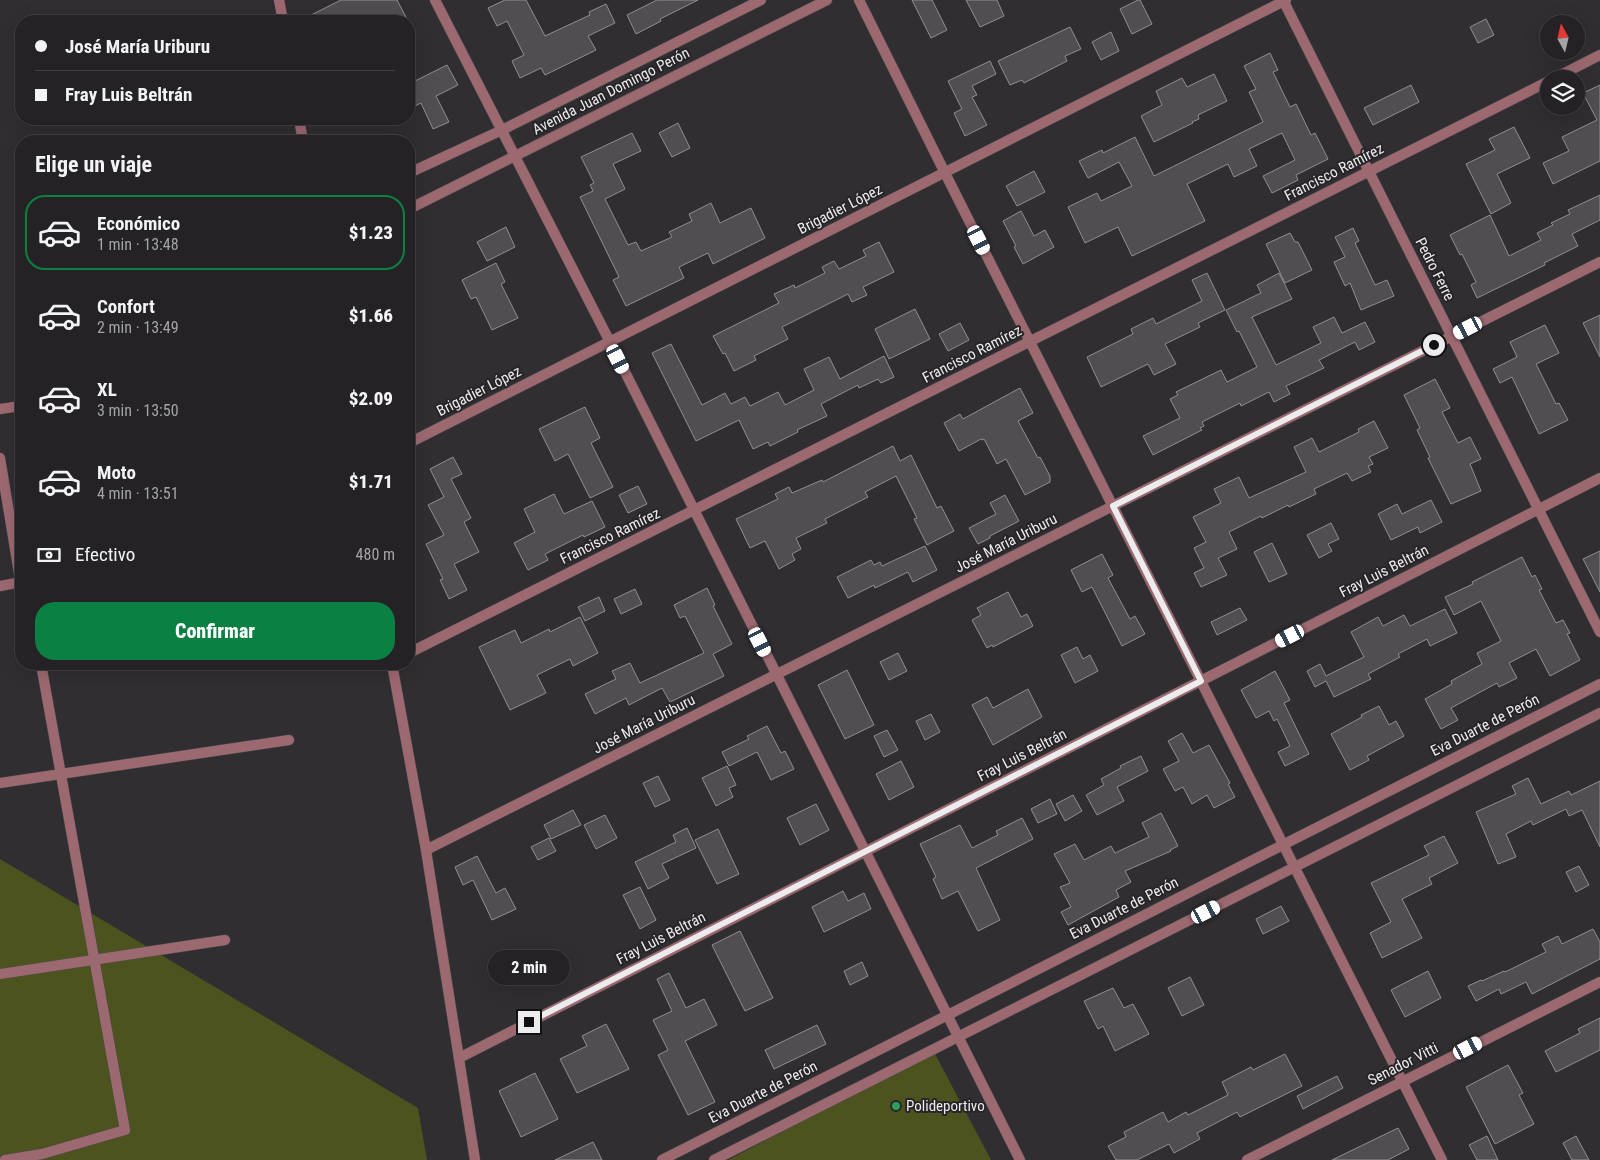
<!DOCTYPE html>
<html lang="es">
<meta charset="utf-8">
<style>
body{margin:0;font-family:"Roboto Condensed",sans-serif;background:#2d2a2d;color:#f1f3f6;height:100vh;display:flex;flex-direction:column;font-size:19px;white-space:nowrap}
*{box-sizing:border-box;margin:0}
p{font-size:16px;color:#a3a4a7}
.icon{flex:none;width:28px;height:28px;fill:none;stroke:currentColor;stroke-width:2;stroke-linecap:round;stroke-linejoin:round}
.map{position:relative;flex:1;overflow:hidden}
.side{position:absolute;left:15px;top:135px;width:400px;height:535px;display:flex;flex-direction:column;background:#252225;border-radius:20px;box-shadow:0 5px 20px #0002,0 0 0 1px #423f42}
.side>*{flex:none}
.hud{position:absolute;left:15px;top:15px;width:400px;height:110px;border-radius:20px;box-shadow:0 5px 20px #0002,0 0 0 1px #423f42;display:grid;align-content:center;height:110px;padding:0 20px;background:#252225}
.needle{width:32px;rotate:352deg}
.controls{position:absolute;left:1540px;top:15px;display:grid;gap:10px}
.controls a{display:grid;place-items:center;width:45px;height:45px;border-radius:50%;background:#252225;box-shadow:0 5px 20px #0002,0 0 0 1px #423f42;font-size:25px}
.end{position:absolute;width:22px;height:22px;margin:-11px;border:6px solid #ecebed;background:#111;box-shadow:0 0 0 2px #111}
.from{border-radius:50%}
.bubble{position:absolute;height:35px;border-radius:18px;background:#252225;box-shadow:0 5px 20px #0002,0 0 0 1px #423f42;font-size:16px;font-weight:800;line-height:35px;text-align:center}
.car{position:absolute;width:15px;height:30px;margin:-15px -8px;border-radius:6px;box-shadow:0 0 4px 1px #0007;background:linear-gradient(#fff 24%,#345 0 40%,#fff 0 76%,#345 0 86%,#fff 0)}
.hud b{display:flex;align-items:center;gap:18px;height:48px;font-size:19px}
.hud b+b{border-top:1px solid #423f42}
.hud i{width:12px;height:12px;background:#f1f3f6}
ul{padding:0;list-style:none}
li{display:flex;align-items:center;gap:15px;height:75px;margin:0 10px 8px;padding:0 10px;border:2px solid transparent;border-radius:20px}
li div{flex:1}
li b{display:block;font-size:19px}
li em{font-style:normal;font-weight:800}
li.active{border-color:#0b8043}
li>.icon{width:45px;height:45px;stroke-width:1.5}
h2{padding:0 20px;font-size:22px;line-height:60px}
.pay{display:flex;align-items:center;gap:12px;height:55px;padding:0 20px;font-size:19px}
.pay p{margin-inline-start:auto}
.action{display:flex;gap:10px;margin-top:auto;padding:10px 20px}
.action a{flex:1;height:58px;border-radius:20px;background:#0b8043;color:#fff;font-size:20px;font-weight:800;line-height:58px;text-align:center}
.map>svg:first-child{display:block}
.green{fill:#4d531f}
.building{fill:#504e51;stroke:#918e92}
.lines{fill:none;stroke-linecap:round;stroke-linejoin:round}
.minor-casing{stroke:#4f4c4f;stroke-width:11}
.tertiary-casing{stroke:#4f4c4f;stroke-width:11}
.minor{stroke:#9d6971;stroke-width:10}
.tertiary{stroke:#9d6971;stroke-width:10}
.route{stroke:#ecebed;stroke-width:6}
.leisure-dot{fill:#2e9e5b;stroke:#272527;stroke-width:2}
.labels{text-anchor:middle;stroke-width:4;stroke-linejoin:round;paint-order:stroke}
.street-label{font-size:15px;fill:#ecebed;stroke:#272527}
.poi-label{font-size:15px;fill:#ecebed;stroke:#272527;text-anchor:start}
</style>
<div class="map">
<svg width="1600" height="1160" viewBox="0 0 1600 1160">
<rect width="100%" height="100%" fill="#312e31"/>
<path class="green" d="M0 859 418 1108 427 1160H0Z
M934 1052 991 1160H728Z"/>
<path class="building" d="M341 0H397L408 21H299Z
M505 0H526L545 36 590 15 589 12 606 4 615 23 588 36 596 50 545 75 541 68 520 78 512 61 524 55 507 21 497 26 488 8Z
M657 0H698L660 19 661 21 636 34 627 15Z
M912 0H932L947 30 931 38Z
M966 0H997L1004 16 980 27Z
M1138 0H1140L1152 24 1132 34 1120 9Z
M1486 19 1494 35 1478 43 1470 27Z
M1070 27 1081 49 1065 56 1067 61 1024 83 1022 80 1010 85 998 61Z
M1111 32 1119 51 1101 60 1092 42Z
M1270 53 1278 70 1273 72 1290 107 1296 104 1311 135 1315 133 1328 159 1296 175 1298 180 1272 193 1263 176 1295 160 1282 133 1249 149 1257 166 1234 177 1228 164 1187 184 1205 221 1132 256 1118 227 1085 243 1068 207 1097 193 1101 201 1132 186 1119 162 1088 178 1079 161 1102 150 1103 153 1135 137 1154 176 1263 122 1249 92 1256 89 1244 66Z
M990 61 996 74 972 86 977 95 972 97 987 125 965 136 954 113 962 109 948 81Z
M447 65 458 85 436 96 449 122 433 129 421 103 415 106 409 94V84Z
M1214 74 1227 101 1198 115 1199 119 1192 122 1193 123 1154 142 1141 116 1162 105 1156 91 1182 78 1187 87Z
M1411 85 1419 102 1373 125 1364 108Z
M1600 85V161L1553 184 1543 163 1569 151 1562 137 1597 120 1583 93Z
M678 123 690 148 672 157 659 133Z
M1514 127 1530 158 1497 174 1511 203 1491 214 1466 164 1495 150 1489 139Z
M632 133 641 151 613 164 625 189 605 199 628 245 636 242 641 251 672 237 669 232 692 221 689 214 711 203 720 223 751 208 765 238 713 264 708 253 679 267 684 278 626 306 613 280 619 277 580 197 593 191 590 185 594 183 581 157Z
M1034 171 1045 192 1017 206 1006 186Z
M1600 195V220L1572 234 1578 246 1544 263 1545 265 1477 298 1471 285 1476 282 1462 254 1460 255 1450 235 1490 215 1509 256 1541 240 1537 233 1553 225 1551 223 1570 214 1568 210Z
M1021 211 1034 236 1045 230 1054 247 1023 264 1014 247 1016 246 1003 221Z
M506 227 515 247 487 261 477 242Z
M1353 228 1359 241 1355 243 1375 285 1387 280 1394 296 1361 310 1350 283 1345 286 1334 262 1345 257 1335 237Z
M1290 233 1295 242H1298L1312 270 1285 283 1266 244Z
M879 242 894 272 863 287 867 295 852 302 848 294 782 327 788 339 754 356 756 360 734 371 725 353 723 354 713 336 779 303 774 294 794 285 795 288 825 273 822 267 834 261 839 269 866 256 863 250Z
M496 263 505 282 501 284 518 318 492 330 476 297 471 299 462 280Z
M1207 273 1225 310 1198 323 1200 327 1165 344 1176 364 1154 375 1148 364 1101 387 1087 357 1133 334 1131 329 1153 318 1156 324 1202 301 1192 280Z
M1279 273 1292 299 1252 317 1276 365 1321 343 1313 327 1334 317 1342 333 1365 322 1375 342 1359 350 1355 342 1319 360 1324 368 1286 386 1290 394 1274 402 1269 392 1241 406 1240 403 1202 422 1204 426 1200 428 1202 430 1153 455 1143 436 1180 418 1170 399 1178 395 1176 392 1221 370 1227 382 1257 367 1239 331 1237 332 1226 310 1261 293 1257 285Z
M915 309 930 339 889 359 875 329Z
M1600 315V357L1583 323Z
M960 323 969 340 948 351 939 334Z
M1545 325 1559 353 1536 364 1556 404 1559 403 1568 420 1539 434 1512 377 1500 383 1493 369 1517 357 1510 342Z
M671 344 702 405 725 393 731 404 745 397 750 406 778 392 785 405 814 390 804 369 829 357 840 379 884 356 894 377 881 383 878 379 859 388 858 385 821 404 827 416 797 430 798 432 770 446 768 442 753 449 739 420 696 441 652 353Z
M1435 379 1450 408 1442 412 1458 443 1470 437 1481 459 1470 464 1481 491 1451 504 1428 458 1430 457 1417 430 1420 428 1404 395Z
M1020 388 1033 413 1018 421 1038 458 1040 457 1050 476V482L1025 495 1006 459 997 464 984 439 982 440 981 439 959 451 944 423 960 414 963 419Z
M585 407 600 438 591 443 613 487 590 498 568 454 555 461 539 429Z
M1374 421 1388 448 1369 457 1373 464 1368 466 1371 472 1352 481 1347 473 1314 489 1316 494 1289 507 1288 505 1262 518 1261 516 1229 532 1237 549 1218 558 1227 575 1201 587 1194 573 1204 568 1194 548 1206 542 1193 517 1221 503 1214 489 1239 477 1249 498 1306 472 1294 447 1312 438 1319 452 1359 432 1358 429Z
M893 446 900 461 911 455 937 508 941 506 954 531 927 545 914 519 917 518 896 476 865 492 868 497 825 519 827 523 796 538 801 549 792 554 795 560 779 569 765 541 750 548 736 519 778 499 775 494 789 487 792 493 822 480 823 482Z
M453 457 462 474 451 479 471 518 464 522 479 552 454 564 467 590 449 599 440 580 443 579 426 544 444 535 428 505 444 497 430 469Z
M638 486 647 504 628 513 619 495Z
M554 494 564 514 592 501 605 527 584 537 583 535 545 554 548 560 528 570 514 543 535 532 524 509Z
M1005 495 1019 521 990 536V538L978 544 969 528 996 514 990 503Z
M1431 500 1442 522 1420 533 1418 527 1391 540 1378 514 1397 504 1402 514Z
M1331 523 1339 539 1328 544 1332 551 1319 558 1307 535Z
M1272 543 1287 574 1269 582 1254 552Z
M925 546 937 570 913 582 908 572 875 588 874 585 848 598 837 577 871 560 874 565 880 562 882 566Z
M1600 551V592L1583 559Z
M1102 554 1113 575 1108 578 1130 619 1135 616 1145 634 1122 646 1092 587 1082 592 1071 570Z
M1522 557 1532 577 1535 575 1542 589 1539 590 1556 623 1563 620 1570 633 1567 634 1580 660 1550 676 1536 649 1509 663 1517 678 1499 687 1497 683 1451 708 1458 720 1441 729 1425 699 1452 684 1451 681 1482 664 1477 653 1501 641 1481 601 1454 615 1445 597 1473 584 1472 582Z
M707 588 715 605 713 606 732 644 713 654 724 676 670 702 662 688 629 705 626 698 595 714 585 694 616 679 612 671 630 663 640 683 704 653 685 616 680 618 674 605Z
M635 589 642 604 621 614 614 599Z
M1008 592 1021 617 1027 614 1033 626 993 647 992 645 987 648 972 620 981 615 977 608Z
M599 597 605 611 585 621 578 607Z
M1240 608 1247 620 1217 635 1211 622Z
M1445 609 1457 633 1430 646 1427 639 1398 654 1400 657 1368 674 1371 679 1334 697 1326 681 1315 687 1307 671 1320 664 1326 676 1364 657 1351 632 1378 617 1383 626 1404 615 1410 626Z
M580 617 598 653 573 666 570 659 537 675 546 693 510 710 479 647 515 630 521 643 549 629 550 632Z
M1077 647 1083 659 1090 655 1098 671 1075 683 1061 655Z
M898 653 907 671 889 680 880 662Z
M847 670 874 725 845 739 818 685Z
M1275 671 1290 700 1284 703 1309 754 1285 766 1278 752 1290 746 1277 719 1274 721 1269 711 1256 718 1241 690Z
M1028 689 1042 717 993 745 972 705 987 697 993 708Z
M1379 706 1389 725 1396 721 1404 736 1367 756 1369 760 1350 770 1331 734 1362 717 1361 715Z
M931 714 940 732 925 740 916 721Z
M767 726 781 753 785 751 794 769 771 780 757 752 729 766 722 752 749 739 747 736Z
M887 730 898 750 884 757 874 736Z
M1182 733 1193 753 1209 745 1230 783 1228 784 1235 797 1214 808 1207 795 1192 804 1183 787 1175 791 1163 769 1179 761 1168 741Z
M1141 756 1148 771 1117 787 1124 801 1097 815 1086 795 1104 785 1101 779 1121 768 1120 766Z
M901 761 914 787 889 800 876 774Z
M727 766 736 785 729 788 733 797 716 806 702 778Z
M658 776 670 800 655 807 643 783Z
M1528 778 1541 804 1569 791 1571 795 1600 781V847L1582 810 1569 816 1566 809 1533 825 1531 821 1506 834 1516 857 1498 864 1476 812 1516 794 1512 786Z
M1073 795 1082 811 1065 821 1056 804Z
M1050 799 1057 814 1038 823 1031 809Z
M816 804 829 830 800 845 787 818Z
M573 810 581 825 551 839 544 825Z
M1161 813 1178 846 1170 850 1171 851 1125 871 1131 882 1116 890 1119 897 1068 925 1061 912 1071 907 1060 887 1070 883 1054 854 1075 844 1084 860 1111 846 1115 853 1149 837 1142 823Z
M605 815 617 838 596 849 584 825Z
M1022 818 1033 839 976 868 1000 920 978 931 958 891 942 899 933 879 936 877 920 844 960 825 972 848 998 835 996 831Z
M687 828 696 848 662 864 669 878 648 889 635 862 676 842 673 835Z
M718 829 739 874 717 884 695 840Z
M1444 836 1458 863 1429 878 1432 884 1402 899 1422 938 1382 958 1370 933 1391 922 1371 883 1429 855 1424 846Z
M549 838 556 851 538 860 531 847Z
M477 856 496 893 505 888 516 909 492 920 473 880 463 885 455 867Z
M1579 866 1589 885 1576 892 1566 872Z
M640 887 656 920 640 929 623 895Z
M843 891 848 901 864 893 871 909 824 932 812 907Z
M1281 906 1289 921 1263 934 1256 919Z
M1593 929 1600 942V959L1532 994 1526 982 1501 994 1499 989 1476 1001 1468 986 1481 980 1482 981 1504 971 1505 972 1546 952 1542 944 1558 936 1562 944Z
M740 931 773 998 745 1011 712 945Z
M862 962 868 976 850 985 844 971Z
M1428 971 1441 998 1405 1017 1391 990Z
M669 973 686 1008 704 999 717 1025 685 1041 715 1102 688 1115 658 1055 668 1050 653 1020 672 1011 657 979Z
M1190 977 1204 1005 1182 1016 1168 988Z
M1113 988 1124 1008 1133 1004 1149 1034 1115 1051 1103 1026 1098 1029 1084 1001Z
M1600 1018V1050L1556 1072 1545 1051 1580 1033 1578 1029Z
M606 1024 629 1069 577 1093 560 1059 587 1046 582 1036Z
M817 1025 826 1044 774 1069 765 1050Z
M1285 1054 1302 1086 1240 1117 1237 1112 1197 1133 1200 1139 1174 1153 1169 1144 1137 1160H1116L1108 1146 1126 1137 1124 1132 1163 1112 1168 1122 1186 1112 1188 1115 1228 1095 1222 1082 1251 1067 1253 1070Z
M1508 1065 1523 1093 1519 1095 1534 1124 1495 1144 1466 1087Z
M535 1073 558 1119 521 1137 499 1091Z
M1337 1076 1343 1088 1303 1109 1297 1096Z
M1398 1128 1409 1149 1388 1160H1332Z
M1487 1136 1498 1160H1477L1469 1145Z
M1576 1136 1589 1160H1572L1563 1143Z
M593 1142 602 1160H555Z"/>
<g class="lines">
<g class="minor-casing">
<path id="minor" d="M279 0 283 21
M435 0 610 342 1020 1160
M859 0 945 173 1442 1160
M1283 0 1600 632
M1553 79 1600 55
M299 119 303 141
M0 409 21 406
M409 443 1286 0
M0 458 21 585
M0 586 21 582
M409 653 1549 81
M0 783 289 740
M426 850 1600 262
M0 974 225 940
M459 1058 1600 478
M5 1160 42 1154 125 1130 41 664
M1247 1160 1600 982"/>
</g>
<g class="tertiary-casing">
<path id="tertiary" d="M409 173 502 130 761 0
M409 209 827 0
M392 664 426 850 475 1160
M662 1160C975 1002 1287 842 1600 684
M714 1160 1600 713"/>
</g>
<use href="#minor" class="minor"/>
<use href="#tertiary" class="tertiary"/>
</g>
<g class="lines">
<path class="route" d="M529 1022 1201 681 1113 506 1434 345"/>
</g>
<circle class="leisure-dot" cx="896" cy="1106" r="5"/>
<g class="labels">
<g class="street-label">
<text transform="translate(611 91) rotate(-27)" y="5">Avenida Juan Domingo Perón</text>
<text transform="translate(1334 172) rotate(-27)" y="5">Francisco Ramírez</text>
<text transform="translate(840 209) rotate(-27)" y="5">Brigadier López</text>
<text transform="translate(1435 269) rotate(63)" y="5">Pedro Ferre</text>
<text transform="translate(972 354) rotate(-27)" y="5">Francisco Ramírez</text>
<text transform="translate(479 391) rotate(-27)" y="5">Brigadier López</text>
<text transform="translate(610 536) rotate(-26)" y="5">Francisco Ramírez</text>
<text transform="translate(1006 543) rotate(-27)" y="5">José María Uriburu</text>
<text transform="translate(1384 571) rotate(-27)" y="5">Fray Luis Beltrán</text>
<text transform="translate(644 724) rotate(-27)" y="5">José María Uriburu</text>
<text transform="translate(1485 725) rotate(-27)" y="5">Eva Duarte de Perón</text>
<text transform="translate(1022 755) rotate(-27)" y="5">Fray Luis Beltrán</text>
<text transform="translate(1124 908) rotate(-27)" y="5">Eva Duarte de Perón</text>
<text transform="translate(661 938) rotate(-27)" y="5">Fray Luis Beltrán</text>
<text transform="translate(1403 1064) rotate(-27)" y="5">Senador Vitti</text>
<text transform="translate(763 1092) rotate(-27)" y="5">Eva Duarte de Perón</text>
</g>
<g class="poi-label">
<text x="906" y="1111">Polideportivo</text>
</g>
</g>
</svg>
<div class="controls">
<a><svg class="needle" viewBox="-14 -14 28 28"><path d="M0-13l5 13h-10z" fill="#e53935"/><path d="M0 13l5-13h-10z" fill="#a3a4a7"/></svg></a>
<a><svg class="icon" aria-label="layers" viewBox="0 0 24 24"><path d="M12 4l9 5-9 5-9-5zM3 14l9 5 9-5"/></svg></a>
</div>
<i class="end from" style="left:1434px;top:345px"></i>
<i class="end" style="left:529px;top:1022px"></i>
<div class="bubble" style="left:488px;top:950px;width:82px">2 min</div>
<i class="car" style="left:979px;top:240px;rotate:153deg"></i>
<i class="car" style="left:1468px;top:328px;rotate:243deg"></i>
<i class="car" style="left:618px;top:359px;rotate:153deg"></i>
<i class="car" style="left:1290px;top:636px;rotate:243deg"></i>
<i class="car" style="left:760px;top:642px;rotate:153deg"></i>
<i class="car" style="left:1206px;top:912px;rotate:63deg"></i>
<i class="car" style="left:1468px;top:1048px;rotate:63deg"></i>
<div class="hud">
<b><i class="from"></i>José María Uriburu</b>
<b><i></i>Fray Luis Beltrán</b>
</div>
<section class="side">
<h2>Elige un viaje</h2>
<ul>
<li class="active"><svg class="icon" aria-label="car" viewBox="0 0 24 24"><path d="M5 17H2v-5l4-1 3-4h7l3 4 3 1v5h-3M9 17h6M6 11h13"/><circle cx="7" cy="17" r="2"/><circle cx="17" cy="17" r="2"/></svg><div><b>Económico</b><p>1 min · 13:48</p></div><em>$1.23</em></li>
<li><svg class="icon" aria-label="car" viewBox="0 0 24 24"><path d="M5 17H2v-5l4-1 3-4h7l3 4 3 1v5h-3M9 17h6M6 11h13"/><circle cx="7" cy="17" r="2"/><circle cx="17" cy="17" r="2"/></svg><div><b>Confort</b><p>2 min · 13:49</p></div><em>$1.66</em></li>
<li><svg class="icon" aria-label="car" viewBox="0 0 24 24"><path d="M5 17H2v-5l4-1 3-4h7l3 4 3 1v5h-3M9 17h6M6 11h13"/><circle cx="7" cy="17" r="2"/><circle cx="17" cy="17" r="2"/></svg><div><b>XL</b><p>3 min · 13:50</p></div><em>$2.09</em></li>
<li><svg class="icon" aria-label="car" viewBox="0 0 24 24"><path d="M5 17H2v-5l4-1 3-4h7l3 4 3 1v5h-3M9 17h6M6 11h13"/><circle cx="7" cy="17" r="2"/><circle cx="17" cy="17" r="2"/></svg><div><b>Moto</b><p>4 min · 13:51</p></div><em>$1.71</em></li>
</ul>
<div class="pay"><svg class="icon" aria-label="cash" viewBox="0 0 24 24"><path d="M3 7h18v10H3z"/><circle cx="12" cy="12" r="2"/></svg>Efectivo<p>480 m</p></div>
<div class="action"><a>Confirmar</a></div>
</section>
</div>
